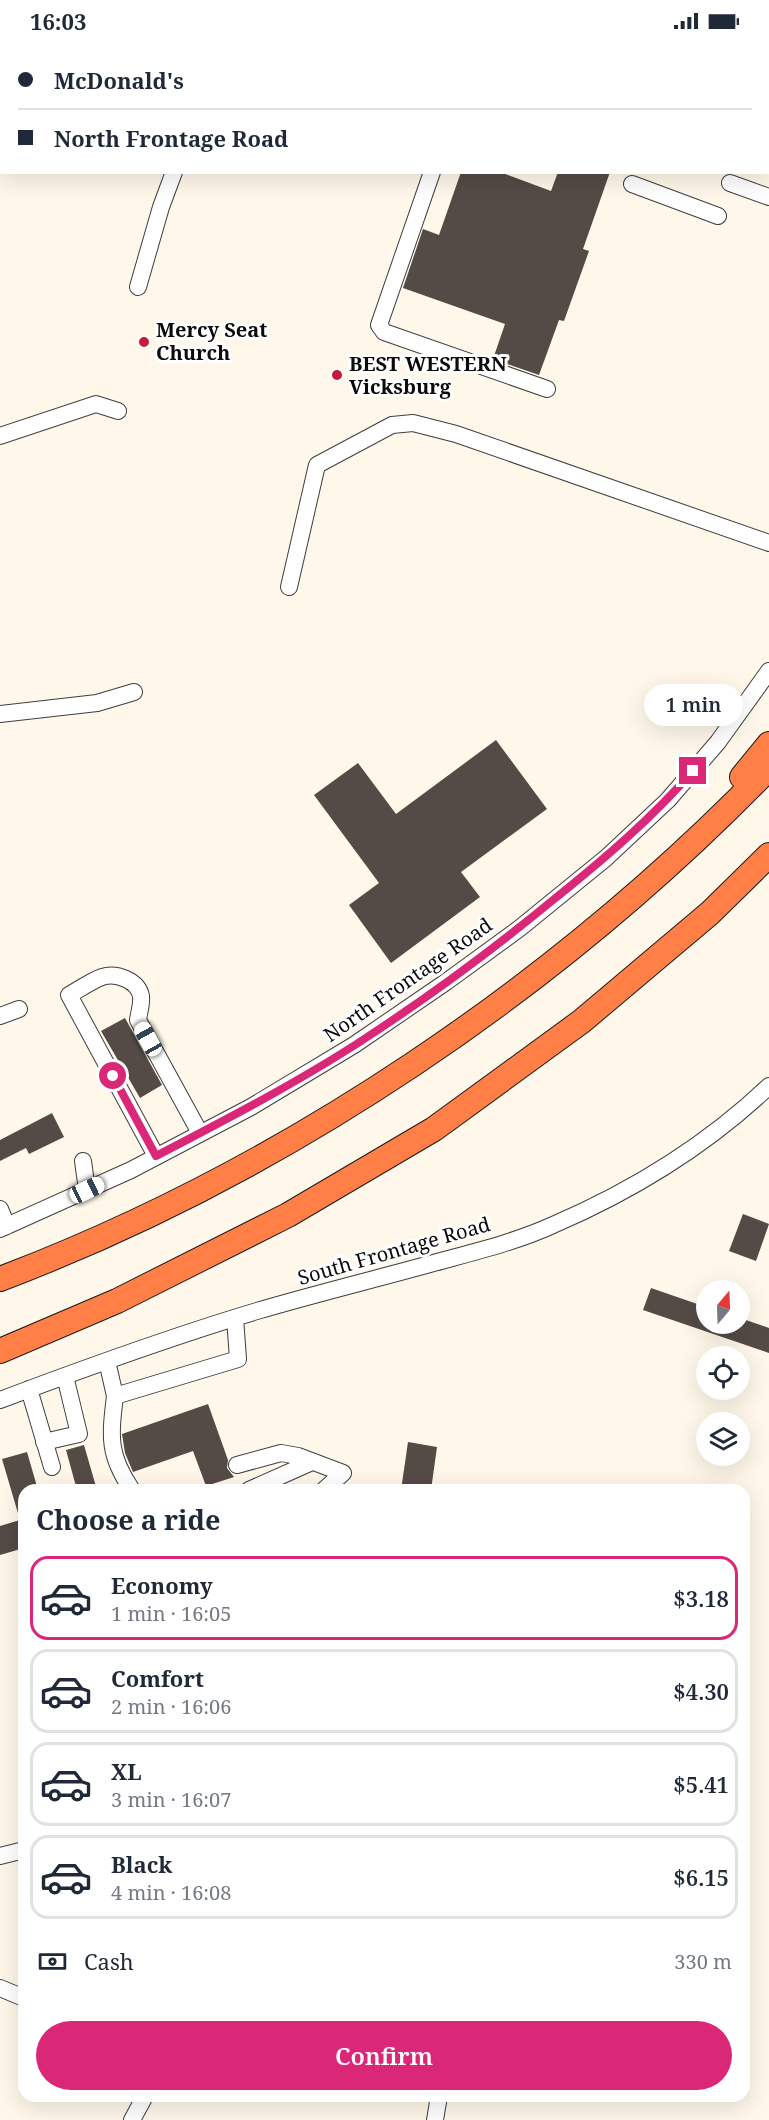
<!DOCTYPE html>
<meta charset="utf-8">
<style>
body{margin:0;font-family:"Noto Serif",serif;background:#f6f6f7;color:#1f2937;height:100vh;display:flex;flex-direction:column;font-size:22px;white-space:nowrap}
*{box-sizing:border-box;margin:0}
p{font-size:20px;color:#747a83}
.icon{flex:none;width:33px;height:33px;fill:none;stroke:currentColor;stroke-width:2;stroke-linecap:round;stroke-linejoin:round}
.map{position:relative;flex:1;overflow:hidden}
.drawer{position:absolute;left:18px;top:1442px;width:732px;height:618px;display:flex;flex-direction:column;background:#fff;border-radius:18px;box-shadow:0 6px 24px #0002}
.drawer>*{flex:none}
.banner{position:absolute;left:0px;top:0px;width:770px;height:132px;box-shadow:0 6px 24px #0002;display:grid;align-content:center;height:132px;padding:0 18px;background:#fff}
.needle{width:39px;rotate:19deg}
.fabs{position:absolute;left:696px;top:1238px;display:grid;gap:12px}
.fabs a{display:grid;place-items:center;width:54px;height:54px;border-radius:50%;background:#fff;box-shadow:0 6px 24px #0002;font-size:30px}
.end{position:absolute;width:27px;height:27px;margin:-14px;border:8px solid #db2777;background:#fff;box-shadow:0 0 0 3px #fff}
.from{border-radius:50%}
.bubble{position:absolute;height:42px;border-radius:21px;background:#fff;box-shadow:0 6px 24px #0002;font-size:20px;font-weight:600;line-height:42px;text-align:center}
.car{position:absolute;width:18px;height:36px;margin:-18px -9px;border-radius:8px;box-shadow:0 0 4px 2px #0007;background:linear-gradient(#fff 24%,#345 0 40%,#fff 0 76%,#345 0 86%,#fff 0)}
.banner b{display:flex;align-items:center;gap:21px;height:57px;font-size:22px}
.banner b+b{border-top:2px solid #e0e1e3}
.banner i{width:15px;height:15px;background:#1f2937}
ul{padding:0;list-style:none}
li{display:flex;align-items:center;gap:18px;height:84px;margin:0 12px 9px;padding:0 6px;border:3px solid #e0e1e3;border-radius:18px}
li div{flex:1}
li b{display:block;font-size:22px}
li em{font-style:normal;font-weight:600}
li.current{border-color:#db2777}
li>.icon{width:54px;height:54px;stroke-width:1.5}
h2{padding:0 18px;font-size:27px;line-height:72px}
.pay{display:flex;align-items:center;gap:15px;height:66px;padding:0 18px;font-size:22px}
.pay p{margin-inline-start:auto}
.primary-button{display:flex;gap:12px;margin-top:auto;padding:12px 18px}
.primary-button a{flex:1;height:69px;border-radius:36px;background:#db2777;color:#fff;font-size:24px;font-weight:600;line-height:69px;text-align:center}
.status{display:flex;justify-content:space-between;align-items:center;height:42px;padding:0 30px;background:#fff;direction:ltr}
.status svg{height:16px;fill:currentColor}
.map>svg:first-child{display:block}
.building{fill:#544a46}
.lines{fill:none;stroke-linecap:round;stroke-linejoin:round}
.minor-casing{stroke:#3e3e3e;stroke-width:18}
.highway-casing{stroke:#1c1c1c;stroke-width:26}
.minor{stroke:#fff;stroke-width:16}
.highway{stroke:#ff7f47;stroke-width:24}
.route{stroke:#db2777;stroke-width:8}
.poi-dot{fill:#c6183b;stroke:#fff;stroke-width:2}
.labels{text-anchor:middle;stroke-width:6;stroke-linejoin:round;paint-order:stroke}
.poi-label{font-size:20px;font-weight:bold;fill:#0b0b0b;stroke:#fff;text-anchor:start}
.street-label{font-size:20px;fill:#0b0b0b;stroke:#fff}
</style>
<div class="status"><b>16:03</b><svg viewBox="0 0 49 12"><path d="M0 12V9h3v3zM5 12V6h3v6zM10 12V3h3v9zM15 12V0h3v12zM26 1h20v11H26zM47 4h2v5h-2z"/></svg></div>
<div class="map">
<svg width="769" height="2078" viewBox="0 0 769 2078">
<rect width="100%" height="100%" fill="#fff7e9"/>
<path class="building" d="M461 130H500L551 149 558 130H610L583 207 589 209 564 279 559 278 539 333 493 317 505 282 403 246 423 187 439 193Z
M496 698 547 767 461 830 480 855 391 921 349 863 379 841 314 753 358 721 396 772Z
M125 976 162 1043 140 1056 101 989Z
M52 1071 64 1095 29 1112 26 1106 0 1119V1098Z
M743 1172 769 1182 756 1219 729 1209Z
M651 1246 706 1265V1281H740V1276L769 1286V1311L643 1268Z
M208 1362 228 1418 227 1426 234 1435 206 1444 193 1409 133 1430 125 1411 122 1392Z
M408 1400 437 1405 431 1448H401Z
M84 1403 97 1448H77L66 1408Z
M27 1410 38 1448H24V1506L0 1513V1484L20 1478 2 1417Z"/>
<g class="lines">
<g class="minor-casing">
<path id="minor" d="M188 0V2
M604 2 607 0
M0 56H2
M432 130 379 283 384 290 547 347
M730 141 769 155
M632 142 718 174
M138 245 161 165 174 130
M0 394 96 362 118 369
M289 545 317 423 392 383 413 381 456 392 769 501
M0 672 97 661 134 650
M0 974 19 967
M156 1114 69 953C80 947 91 939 102 935 117 930 138 939 141 954 142 962 139 970 138 978L200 1091
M83 1119 87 1148
M0 1167 7 1184
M0 1187 131 1128 251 1065 354 1003 446 940 520 886 606 816 668 758 718 700 769 629
M107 1319 115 1354 238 1317 235 1276
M29 1347 52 1425
M115 1354C110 1395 108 1413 132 1448
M0 1358C85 1326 170 1295 257 1269 318 1251 380 1236 441 1219 478 1209 518 1199 553 1183 632 1149 707 1103 769 1044
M44 1400 79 1392 65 1334
M237 1423 281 1411 298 1414 343 1431 324 1448
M249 1448 312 1420
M0 1814 24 1808
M0 1946 24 1956
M132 2078 145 2054
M435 2078 439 2054"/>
</g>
<g class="highway-casing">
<path id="highway" d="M742 735 769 702
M0 1237C285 1129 558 944 769 726
M0 1309 117 1259 288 1173 434 1087 582 979 710 871 769 813"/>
</g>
<use href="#minor" class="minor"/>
<use href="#highway" class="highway"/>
</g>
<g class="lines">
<path class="route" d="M113 1034 156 1114C223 1079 291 1044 355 1003 423 959 490 910 553 858 603 818 651 777 693 729"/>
</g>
<g class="poi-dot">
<circle cx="144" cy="300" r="6"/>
<circle cx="337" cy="333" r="6"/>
</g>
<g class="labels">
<g class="poi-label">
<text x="156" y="295">Mercy Seat<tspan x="156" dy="23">Church</tspan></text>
<text x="349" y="329">BEST WESTERN<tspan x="349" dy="23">Vicksburg</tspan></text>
</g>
<g class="street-label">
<text transform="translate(408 938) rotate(-35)" y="7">North Frontage Road</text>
<text transform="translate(394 1209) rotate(-16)" y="7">South Frontage Road</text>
</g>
</g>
</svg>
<div class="fabs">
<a><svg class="needle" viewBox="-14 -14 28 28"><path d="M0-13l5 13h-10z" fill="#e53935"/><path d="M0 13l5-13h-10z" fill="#747a83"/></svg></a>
<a><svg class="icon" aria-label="locate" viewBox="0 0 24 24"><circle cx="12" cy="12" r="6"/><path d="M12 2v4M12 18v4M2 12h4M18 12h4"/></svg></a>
<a><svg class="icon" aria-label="layers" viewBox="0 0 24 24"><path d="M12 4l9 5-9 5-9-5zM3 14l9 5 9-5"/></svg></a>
</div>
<i class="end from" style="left:113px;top:1034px"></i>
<i class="end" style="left:693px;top:729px"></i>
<div class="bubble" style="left:644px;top:642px;width:99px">1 min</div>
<i class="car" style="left:148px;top:997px;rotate:331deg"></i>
<i class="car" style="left:87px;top:1148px;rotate:65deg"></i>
<div class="banner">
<b><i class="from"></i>McDonald's</b>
<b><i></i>North Frontage Road</b>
</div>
<section class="drawer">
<h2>Choose a ride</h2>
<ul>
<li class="current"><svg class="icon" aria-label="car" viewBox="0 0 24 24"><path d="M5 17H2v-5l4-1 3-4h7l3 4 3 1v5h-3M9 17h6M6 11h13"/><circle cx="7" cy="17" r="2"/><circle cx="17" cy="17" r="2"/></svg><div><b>Economy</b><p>1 min · 16:05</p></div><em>$3.18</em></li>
<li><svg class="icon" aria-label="car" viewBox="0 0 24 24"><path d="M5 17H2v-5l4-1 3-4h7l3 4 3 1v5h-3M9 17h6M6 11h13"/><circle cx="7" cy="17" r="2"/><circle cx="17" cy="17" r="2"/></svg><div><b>Comfort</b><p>2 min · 16:06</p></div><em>$4.30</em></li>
<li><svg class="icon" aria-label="car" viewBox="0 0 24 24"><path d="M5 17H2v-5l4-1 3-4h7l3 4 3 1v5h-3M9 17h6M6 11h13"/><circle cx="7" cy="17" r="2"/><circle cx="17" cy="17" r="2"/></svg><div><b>XL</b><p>3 min · 16:07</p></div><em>$5.41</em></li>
<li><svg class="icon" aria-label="car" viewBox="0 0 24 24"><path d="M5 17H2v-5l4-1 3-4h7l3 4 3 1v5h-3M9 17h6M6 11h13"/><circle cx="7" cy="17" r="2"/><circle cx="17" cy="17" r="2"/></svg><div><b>Black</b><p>4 min · 16:08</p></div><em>$6.15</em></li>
</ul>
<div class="pay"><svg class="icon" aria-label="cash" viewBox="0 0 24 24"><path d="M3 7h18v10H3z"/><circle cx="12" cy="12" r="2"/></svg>Cash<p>330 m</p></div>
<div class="primary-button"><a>Confirm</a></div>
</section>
</div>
